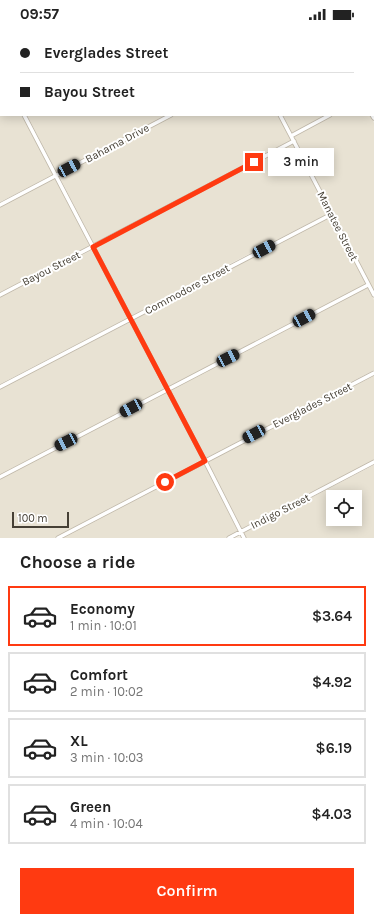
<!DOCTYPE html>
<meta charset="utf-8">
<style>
body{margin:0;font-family:Karla,sans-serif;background:#f2f2f2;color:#222;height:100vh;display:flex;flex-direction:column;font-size:15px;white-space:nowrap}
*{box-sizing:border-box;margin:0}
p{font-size:13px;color:#767676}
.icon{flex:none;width:22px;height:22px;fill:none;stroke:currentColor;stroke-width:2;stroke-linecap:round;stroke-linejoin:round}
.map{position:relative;height:510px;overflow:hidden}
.panel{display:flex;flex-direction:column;background:#fff;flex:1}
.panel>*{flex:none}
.top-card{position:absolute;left:0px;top:0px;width:374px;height:88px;box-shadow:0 2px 10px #0003;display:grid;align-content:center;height:88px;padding:0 20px;background:#fff}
.tools{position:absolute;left:326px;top:462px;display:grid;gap:8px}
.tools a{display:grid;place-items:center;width:36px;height:36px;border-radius:0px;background:#fff;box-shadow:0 2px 10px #0003;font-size:20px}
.scale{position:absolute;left:12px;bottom:10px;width:57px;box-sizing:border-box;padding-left:4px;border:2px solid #464035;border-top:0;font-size:11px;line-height:14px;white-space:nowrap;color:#464035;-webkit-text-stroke:3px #fff;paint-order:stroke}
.end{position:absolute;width:18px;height:18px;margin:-9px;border:5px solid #ff3a11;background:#fff;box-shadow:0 0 0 2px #fff}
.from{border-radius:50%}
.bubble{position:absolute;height:28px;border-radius:0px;background:#fff;box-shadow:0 2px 10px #0003;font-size:13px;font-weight:600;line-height:28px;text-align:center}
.car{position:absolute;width:12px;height:24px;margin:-12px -6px;border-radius:5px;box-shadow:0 0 3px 1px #0007;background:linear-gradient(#222 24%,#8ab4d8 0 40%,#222 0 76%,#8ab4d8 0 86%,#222 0)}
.top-card b{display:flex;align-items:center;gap:14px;height:38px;font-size:15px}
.top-card b+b{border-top:1px solid #e0e0e0}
.top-card i{width:10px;height:10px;background:#222}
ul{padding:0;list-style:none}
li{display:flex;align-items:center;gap:12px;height:60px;margin:0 8px 6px;padding:0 12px;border:2px solid #e0e0e0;border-radius:0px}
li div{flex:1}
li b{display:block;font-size:15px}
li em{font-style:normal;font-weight:600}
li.selected{border-color:#ff3a11}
li>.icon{width:36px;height:36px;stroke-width:1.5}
h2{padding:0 20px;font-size:18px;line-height:48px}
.primary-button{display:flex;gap:8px;margin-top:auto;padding:8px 20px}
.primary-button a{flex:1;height:46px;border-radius:0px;background:#ff3a11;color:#fff;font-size:16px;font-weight:600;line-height:46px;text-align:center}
.status{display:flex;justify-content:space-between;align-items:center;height:28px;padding:0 20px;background:#fff;direction:ltr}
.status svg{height:11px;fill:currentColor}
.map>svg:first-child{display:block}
.residential{fill:#e8e2d3;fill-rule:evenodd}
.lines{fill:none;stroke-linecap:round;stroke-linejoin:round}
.minor-casing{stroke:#bfb7a8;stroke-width:5}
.minor{stroke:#fff;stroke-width:3.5}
.route{stroke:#ff3a11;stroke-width:5}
.labels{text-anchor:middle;stroke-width:4;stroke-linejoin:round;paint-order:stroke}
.street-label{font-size:11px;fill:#464035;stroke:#fff}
</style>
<div class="status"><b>09:57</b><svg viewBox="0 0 49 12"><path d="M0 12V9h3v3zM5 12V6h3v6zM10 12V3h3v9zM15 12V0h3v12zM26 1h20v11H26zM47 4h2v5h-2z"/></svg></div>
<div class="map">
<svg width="374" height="510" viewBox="0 0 374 510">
<rect width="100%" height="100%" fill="#f3efe6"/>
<path class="residential" d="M0 0H160L1 1V38Z
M168 0H232L233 1H166Z
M237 0H324L325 1H238Z
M329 0H373L374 60 373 61V1Z
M0 87H22L53 147 0 174Z
M27 87H167L57 145Z
M175 87H278L291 112 94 216 59 148Z
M283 87H326L292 105Z
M334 87H370L374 95V263L294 109Z
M293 116 329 185 169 267 132 288 96 220Z
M55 150 90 218 0 265V179Z
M331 188 366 256 168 359 134 292 171 271Z
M92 222 128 290 0 356V269Z
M367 259 374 272V342L206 430 170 362Z
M130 294 164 361 0 447V361Z
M374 347V432L242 501 208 434Z
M166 364 202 432 54 510H0V451Z
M204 436 238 503 225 510H62Z
M374 437V510H246L243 505ZM333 469H355V491H333Z"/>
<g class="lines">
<g class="minor-casing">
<path id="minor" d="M235 0V1
M327 0V1
M162 1 164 0
M0 41 1 43
M373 63H374
M0 85H1
M24 87 205 433 244 510
M280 87 374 267
M372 87 374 90
M291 108 330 87
M0 177 171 87
M0 267 294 113
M0 359 332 186
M0 449 368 257
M58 510 374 345
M229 510 374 434"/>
</g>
<use href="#minor" class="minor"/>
</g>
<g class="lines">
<path class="route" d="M165 454 205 433 93 219 254 134"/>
</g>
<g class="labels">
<g class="street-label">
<text transform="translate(117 115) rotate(-28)" y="4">Bahama Drive</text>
<text transform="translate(338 198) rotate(63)" y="4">Manatee Street</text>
<text transform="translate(51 240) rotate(-27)" y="4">Bayou Street</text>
<text transform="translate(187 261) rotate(-28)" y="4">Commodore Street</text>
<text transform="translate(312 377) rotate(-27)" y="4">Everglades Street</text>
<text transform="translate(280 483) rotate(-27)" y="4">Indigo Street</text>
</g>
</g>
</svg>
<div class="tools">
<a><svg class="icon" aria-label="locate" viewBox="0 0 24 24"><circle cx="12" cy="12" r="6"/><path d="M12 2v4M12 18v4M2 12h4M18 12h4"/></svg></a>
</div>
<div class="scale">100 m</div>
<i class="end from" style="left:165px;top:454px"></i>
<i class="end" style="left:254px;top:134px"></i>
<div class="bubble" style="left:268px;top:120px;width:66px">3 min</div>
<i class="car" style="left:69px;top:140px;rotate:62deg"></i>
<i class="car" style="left:264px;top:221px;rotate:62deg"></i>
<i class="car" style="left:304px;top:290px;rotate:62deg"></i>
<i class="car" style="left:228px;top:330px;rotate:63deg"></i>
<i class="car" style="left:131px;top:380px;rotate:242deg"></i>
<i class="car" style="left:254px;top:406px;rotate:242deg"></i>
<i class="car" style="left:66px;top:414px;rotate:243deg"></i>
<div class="top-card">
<b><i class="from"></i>Everglades Street</b>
<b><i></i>Bayou Street</b>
</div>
</div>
<section class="panel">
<h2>Choose a ride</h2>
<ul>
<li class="selected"><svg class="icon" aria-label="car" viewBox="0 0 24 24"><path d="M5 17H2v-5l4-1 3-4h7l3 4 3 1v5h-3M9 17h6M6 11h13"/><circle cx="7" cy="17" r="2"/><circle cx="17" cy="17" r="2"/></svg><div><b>Economy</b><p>1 min · 10:01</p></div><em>$3.64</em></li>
<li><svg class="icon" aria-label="car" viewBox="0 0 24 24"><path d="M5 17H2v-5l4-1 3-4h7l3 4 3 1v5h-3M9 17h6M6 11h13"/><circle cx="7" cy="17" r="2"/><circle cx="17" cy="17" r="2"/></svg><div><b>Comfort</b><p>2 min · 10:02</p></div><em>$4.92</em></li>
<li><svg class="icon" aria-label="car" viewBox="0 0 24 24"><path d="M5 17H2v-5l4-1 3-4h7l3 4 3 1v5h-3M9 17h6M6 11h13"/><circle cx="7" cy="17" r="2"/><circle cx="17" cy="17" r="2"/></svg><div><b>XL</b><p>3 min · 10:03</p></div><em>$6.19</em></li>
<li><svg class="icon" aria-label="car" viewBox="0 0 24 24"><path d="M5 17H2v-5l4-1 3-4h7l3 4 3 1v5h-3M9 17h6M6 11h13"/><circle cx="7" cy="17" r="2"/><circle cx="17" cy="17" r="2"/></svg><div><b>Green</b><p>4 min · 10:04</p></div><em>$4.03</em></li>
</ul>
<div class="primary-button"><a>Confirm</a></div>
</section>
